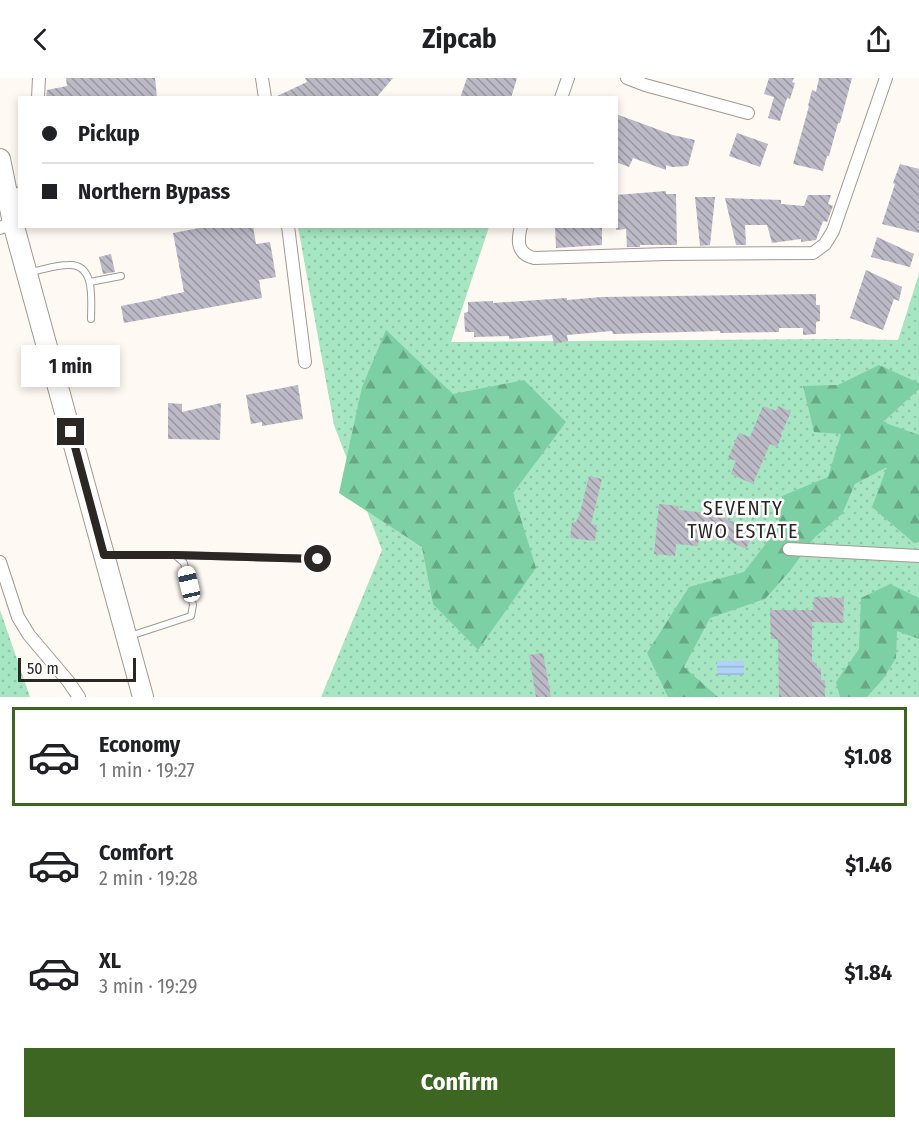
<!DOCTYPE html>
<meta charset="utf-8">
<style>
body{margin:0;font-family:"Fira Sans Condensed",sans-serif;background:#f6f6f6;color:#202124;height:100vh;display:flex;flex-direction:column;font-size:22px;white-space:nowrap}
*{box-sizing:border-box;margin:0}
p{font-size:20px;color:#757577}
.icon{flex:none;width:33px;height:33px;fill:none;stroke:currentColor;stroke-width:2;stroke-linecap:round;stroke-linejoin:round}
.map{position:relative;height:619px;overflow:hidden}
.drawer{display:flex;flex-direction:column;background:#fff;flex:1}
.drawer>*{flex:none}
.hud{position:absolute;left:18px;top:18px;width:600px;height:132px;border-radius:0px;box-shadow:0 3px 9px #0003;display:grid;align-content:center;height:132px;padding:0 24px;background:#fff}
.scale{position:absolute;left:18px;bottom:15px;width:118px;box-sizing:border-box;padding-left:6px;border:3px solid #2b2724;border-top:0;font-size:16px;line-height:21px;white-space:nowrap;color:#2b2724;-webkit-text-stroke:4px #fff;paint-order:stroke}
.end{position:absolute;width:27px;height:27px;margin:-14px;border:8px solid #2b2724;background:#fff;box-shadow:0 0 0 3px #fff}
.from{border-radius:50%}
.bubble{position:absolute;height:42px;border-radius:0px;background:#fff;box-shadow:0 3px 9px #0003;font-size:20px;font-weight:700;line-height:42px;text-align:center}
.car{position:absolute;width:18px;height:36px;margin:-18px -9px;border-radius:8px;box-shadow:0 0 4px 2px #0007;background:linear-gradient(#fff 24%,#345 0 40%,#fff 0 76%,#345 0 86%,#fff 0)}
.hud b{display:flex;align-items:center;gap:21px;height:57px;font-size:22px}
.hud b+b{border-top:2px solid #e0e0e0}
.hud i{width:15px;height:15px;background:#202124}
ul{padding:10px 0 0;list-style:none}
li{display:flex;align-items:center;gap:18px;height:99px;margin:0 12px 9px;padding:0 12px;border:3px solid transparent;border-radius:0px}
li div{flex:1}
li b{display:block;font-size:22px}
li em{font-style:normal;font-weight:700}
li.selected{border-color:#3c6622}
li>.icon{width:54px;height:54px;stroke-width:1.5}
.cta{display:flex;gap:12px;margin-top:auto;padding:12px 24px}
.cta a{flex:1;height:69px;border-radius:0px;background:#3c6622;color:#fff;font-size:24px;font-weight:700;line-height:69px;text-align:center}
header{display:flex;justify-content:space-between;align-items:center;height:78px;padding:0 24px;background:#fff;font-size:27px;font-weight:700}
.map>svg:first-child{display:block}
.grass{fill:url(#grass-dots)}
.forest{fill:url(#forest-firs)}
.water{fill:url(#water-rules)}
.building{fill:url(#building-back-hatch)}
.lines{fill:none;stroke-linecap:round;stroke-linejoin:round}
.lane-casing{stroke:#a29990;stroke-width:8}
.street-casing{stroke:#a29990;stroke-width:14}
.primary-casing{stroke:#a29990;stroke-width:22}
.lane{stroke:#fff;stroke-width:6}
.street{stroke:#fff;stroke-width:12}
.primary{stroke:#fff;stroke-width:20}
.route{stroke:#2b2724;stroke-width:8}
.labels{text-anchor:middle;stroke-width:5;stroke-linejoin:round;paint-order:stroke}
.neighbourhood-label{font-size:20px;letter-spacing:1.5px;fill:#2b2724;stroke:#fff}
</style>
<header><svg class="icon" aria-label="back" viewBox="0 0 24 24"><path d="M15 5l-7 7 7 7"/></svg>Zipcab<svg class="icon" aria-label="share" viewBox="0 0 24 24"><path d="M12 15V3M7 8l5-5 5 5M5 13v7h14v-7"/></svg></header>
<div class="map">
<svg width="919" height="619" viewBox="0 0 919 619">
<defs>
<pattern id="grass-dots" width="8" height="8" patternUnits="userSpaceOnUse" patternTransform="scale(1.5)"><rect width="8" height="8" fill="#a6e6c2"/><path d="M2 2h.1M6 6h.1" fill="none" stroke="#8fc5a7" stroke-width="1.8" stroke-linecap="round"/></pattern>
<pattern id="forest-firs" width="22" height="20" patternUnits="userSpaceOnUse" patternTransform="scale(1.5)"><rect width="22" height="20" fill="#7dd0a3"/><path d="M5 1l3.5 6h-7zM16 11l3.5 6h-7z" fill="#67a985"/></pattern>
<pattern id="water-rules" width="6" height="5" patternUnits="userSpaceOnUse" patternTransform="scale(1.5)"><rect width="6" height="5" fill="#afd2f6"/><path d="M0 2.5h6" fill="none" stroke="#97b4d3"/></pattern>
<pattern id="building-back-hatch" width="6" height="6" patternUnits="userSpaceOnUse" patternTransform="scale(1.5)"><rect width="6" height="6" fill="#bbbac6"/><path d="M-1 5l2 2M0 0l6 6M5-1l2 2" fill="none" stroke="#9897a1"/></pattern>
</defs>
<rect width="100%" height="100%" fill="#fef9f3"/>
<path class="grass" d="M298 149H489L451 264 840 261 898 262 919 196V619H321L382 472 334 347Z
M0 532 30 619H0Z"/>
<path class="forest" d="M386 252 453 316 524 302 566 344 513 415 536 490 478 572 433 526 422 469 339 415 362 309Z
M879 287 919 305V311L883 344 919 357V464L914 465 872 429 887 389 855 406 842 436 814 460 790 493 765 521 710 540 684 589 718 619H668L647 575 689 509 744 494 778 450 782 418 828 399 841 356 814 354 803 308 838 307Z
M890 506 919 520V561L897 553 896 580 883 601 867 619H840L836 604 859 571 861 520Z"/>
<path class="water" d="M717 583H744V597H717Z"/>
<path class="building" d="M66 0H155L157 20H46L47 12 67 8Z
M305 0H393L376 20H273L307 4Z
M467 0H517L511 20H460Z
M769 0H794L792 4 795 5 790 21 787 20 780 43 768 40 774 19 764 16Z
M819 0H852L840 45H838L829 78H827L823 93 793 86 809 28H808L812 12 816 14Z
M616 36 673 57 695 62 688 88 672 89 666 87V92L633 80 629 89 616 84Z
M737 55 768 66 760 89 729 78Z
M900 86 919 91V155L882 146 895 106 893 105Z
M666 113V116H676V118L677 167H640V169H627L626 151 616 152V117Z
M808 117H831L828 126 833 128 827 144 823 143 816 162 801 164V161L772 165 767 147H745L746 167H736L725 120 781 122V126L804 128Z
M695 119H715L710 167 700 168Z
M210 148H253L256 166 270 164 276 199 259 202 262 220 124 245 121 228 161 220V219L184 214 173 155Z
M555 148H602V167L556 170Z
M877 159 914 176 910 189 871 179Z
M111 176 115 194 103 196 99 179Z
M866 192 902 209 899 223 894 221 883 252 850 240Z
M816 216V227H820V243L816 244V256L803 257V250H779V254L720 255V253L613 256 612 253 567 257 568 263 554 266 552 257 509 261V258L474 259V254H465L464 235 468 234V224L493 223V225L567 220V222L602 219Z
M298 307 303 341 262 348V344L251 346 246 317Z
M168 325 182 326V334L221 325 220 362 168 361Z
M763 328 776 333 778 328 791 334 781 356 782 357 777 369 770 366 753 406 731 396 736 383 728 380 739 355 750 359Z
M589 398 602 401 591 446 597 447 595 463 570 460 572 444H576L580 435Z
M659 426 679 428V432L716 436 754 454 746 471 721 459 699 457 698 468 676 466 675 478 654 476Z
M814 519 844 520 843 545 812 544V585H817V590H821V602H825V619H779L778 561H771L770 532H813Z
M543 575 551 619H536L529 577Z"/>
<g class="lines">
<g class="lane-casing">
<path id="lane" d="M30 194C42 192 56 187 68 187 96 185 91 223 91 241
M90 204 121 198
M109 477H175L184 485 193 527 191 538 130 558
M175 477 318 481"/>
</g>
<g class="street-casing">
<path id="street" d="M262 0 265 20
M627 0 645 7 748 35
M38 20 39 0
M561 20 568 0
M288 148 305 284
M521 148C517 163 517 176 534 180L667 176 813 175 825 166 833 153 886 0
M0 150 13 145 20 115
M789 471 919 478
M0 484 18 539 29 557 68 603 79 619"/>
</g>
<g class="primary-casing">
<path id="primary" d="M0 81 13 145 143 619"/>
</g>
<use href="#lane" class="lane"/>
<use href="#street" class="street"/>
<use href="#primary" class="primary"/>
</g>
<g class="lines">
<path class="route" d="M71 354 104 477H175L318 481"/>
</g>
<g class="labels">
<g class="neighbourhood-label">
<text x="743" y="437">SEVENTY<tspan x="743" dy="23">TWO ESTATE</tspan></text>
</g>
</g>
</svg>
<div class="scale">50 m</div>
<i class="end from" style="left:318px;top:481px"></i>
<i class="end" style="left:71px;top:354px"></i>
<div class="bubble" style="left:21px;top:267px;width:99px">1 min</div>
<i class="car" style="left:189px;top:506px;rotate:347deg"></i>
<div class="hud">
<b><i class="from"></i>Pickup</b>
<b><i></i>Northern Bypass</b>
</div>
</div>
<section class="drawer">
<ul>
<li class="selected"><svg class="icon" aria-label="car" viewBox="0 0 24 24"><path d="M5 17H2v-5l4-1 3-4h7l3 4 3 1v5h-3M9 17h6M6 11h13"/><circle cx="7" cy="17" r="2"/><circle cx="17" cy="17" r="2"/></svg><div><b>Economy</b><p>1 min · 19:27</p></div><em>$1.08</em></li>
<li><svg class="icon" aria-label="car" viewBox="0 0 24 24"><path d="M5 17H2v-5l4-1 3-4h7l3 4 3 1v5h-3M9 17h6M6 11h13"/><circle cx="7" cy="17" r="2"/><circle cx="17" cy="17" r="2"/></svg><div><b>Comfort</b><p>2 min · 19:28</p></div><em>$1.46</em></li>
<li><svg class="icon" aria-label="car" viewBox="0 0 24 24"><path d="M5 17H2v-5l4-1 3-4h7l3 4 3 1v5h-3M9 17h6M6 11h13"/><circle cx="7" cy="17" r="2"/><circle cx="17" cy="17" r="2"/></svg><div><b>XL</b><p>3 min · 19:29</p></div><em>$1.84</em></li>
</ul>
<div class="cta"><a>Confirm</a></div>
</section>
